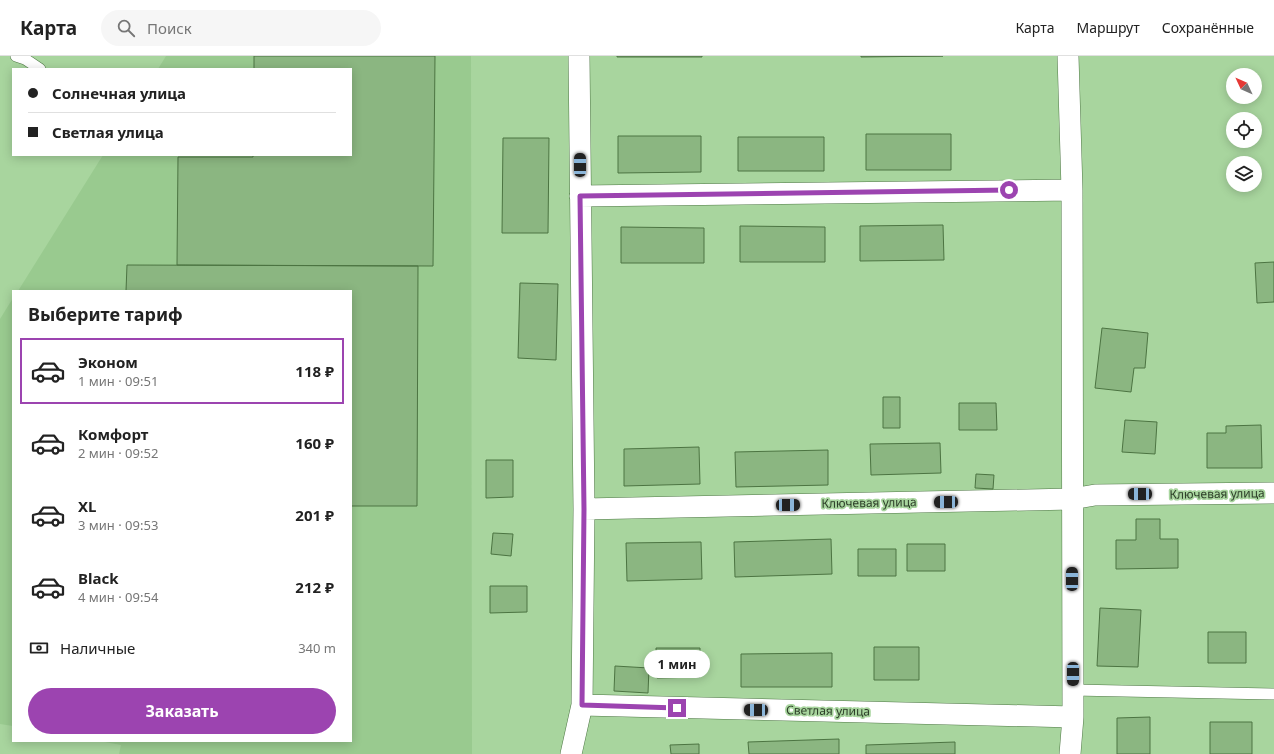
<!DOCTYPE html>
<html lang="ru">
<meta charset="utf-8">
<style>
body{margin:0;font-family:"Noto Sans",sans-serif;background:#f6f6f6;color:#222;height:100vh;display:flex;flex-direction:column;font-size:15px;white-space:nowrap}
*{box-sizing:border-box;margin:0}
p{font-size:13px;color:#767676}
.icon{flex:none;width:22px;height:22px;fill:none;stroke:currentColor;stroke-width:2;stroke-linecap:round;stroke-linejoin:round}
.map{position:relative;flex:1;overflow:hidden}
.side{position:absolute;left:12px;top:234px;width:340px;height:452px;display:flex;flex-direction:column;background:#fff;border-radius:0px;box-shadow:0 2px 10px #0003}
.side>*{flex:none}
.guide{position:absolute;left:12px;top:12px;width:340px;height:88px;border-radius:0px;box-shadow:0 2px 10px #0003;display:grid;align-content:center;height:88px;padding:0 16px;background:#fff}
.needle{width:26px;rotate:314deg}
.fabs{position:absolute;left:1226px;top:12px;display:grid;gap:8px}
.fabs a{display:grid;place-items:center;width:36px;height:36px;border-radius:50%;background:#fff;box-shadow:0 2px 10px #0003;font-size:20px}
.end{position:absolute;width:18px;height:18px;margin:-9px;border:5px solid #9c44b0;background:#fff;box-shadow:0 0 0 2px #fff}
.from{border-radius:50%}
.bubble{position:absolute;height:28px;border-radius:14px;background:#fff;box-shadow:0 2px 10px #0003;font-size:13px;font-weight:700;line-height:28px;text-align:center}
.car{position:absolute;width:12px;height:24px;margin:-12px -6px;border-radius:5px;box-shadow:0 0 3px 1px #0007;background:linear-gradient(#222 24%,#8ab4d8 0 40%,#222 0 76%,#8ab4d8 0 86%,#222 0)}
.guide b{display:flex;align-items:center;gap:14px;height:38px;font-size:15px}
.guide b+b{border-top:1px solid #e0e0e0}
.guide i{width:10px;height:10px;background:#222}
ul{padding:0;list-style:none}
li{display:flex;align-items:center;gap:12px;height:66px;margin:0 8px 6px;padding:0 8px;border:2px solid transparent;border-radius:0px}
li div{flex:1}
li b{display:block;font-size:15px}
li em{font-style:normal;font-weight:700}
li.active{border-color:#9c44b0}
li>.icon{width:36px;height:36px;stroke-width:1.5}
h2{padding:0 16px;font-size:18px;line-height:48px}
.pay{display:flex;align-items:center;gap:10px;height:44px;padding:0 16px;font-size:15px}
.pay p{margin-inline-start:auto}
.cta{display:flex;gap:8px;margin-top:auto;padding:8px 16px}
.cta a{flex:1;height:46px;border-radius:24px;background:#9c44b0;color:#fff;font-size:16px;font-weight:700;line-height:46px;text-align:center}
header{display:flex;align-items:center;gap:24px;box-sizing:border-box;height:56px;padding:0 20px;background:#fff;border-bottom:1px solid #e0e0e0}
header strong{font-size:19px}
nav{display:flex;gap:22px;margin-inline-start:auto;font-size:14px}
.search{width:280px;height:36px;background:#f6f6f6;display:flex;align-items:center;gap:10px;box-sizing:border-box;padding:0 14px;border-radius:22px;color:#767676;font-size:15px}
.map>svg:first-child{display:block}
.built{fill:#99ca8f}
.building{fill:#8bb681;stroke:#4c7442}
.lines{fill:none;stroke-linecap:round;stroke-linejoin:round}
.service-casing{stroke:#4f7846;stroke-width:12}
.minor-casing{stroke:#4f7846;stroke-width:22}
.service{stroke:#fff;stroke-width:11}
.minor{stroke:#fff;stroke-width:21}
.route{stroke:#9c44b0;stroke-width:5}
.labels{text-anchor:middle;stroke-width:3.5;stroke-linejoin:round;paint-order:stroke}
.street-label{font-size:12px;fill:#2d3f29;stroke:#a8d59e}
</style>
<header>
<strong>Карта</strong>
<div class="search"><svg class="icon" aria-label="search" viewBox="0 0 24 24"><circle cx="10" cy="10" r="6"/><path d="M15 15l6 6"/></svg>Поиск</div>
<nav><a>Карта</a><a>Маршрут</a><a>Сохранённые</a></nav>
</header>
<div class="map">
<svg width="1274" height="698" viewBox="0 0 1274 698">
<rect width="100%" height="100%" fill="#a8d59e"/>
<path class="built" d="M166 0H471L472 698H119L121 689 99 685H351V235H18L103 99H351V13H158Z
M13 242V670L0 668V263Z"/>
<path class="building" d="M254 0H435L433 210 177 209 178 101H253V99H351V13H254Z
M617 0H702V1H617Z
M861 0H943L861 1Z
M866 78H951V114H866Z
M618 80H701V116L618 117Z
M738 81H824V115H738Z
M503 82H549L548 177H502Z
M943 169 944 204 860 205V170Z
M740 170 825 171V206H740Z
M621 171 704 172V207H621Z
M1274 206V246L1257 247 1255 207Z
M127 209 418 210 417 450H351V235H126Z
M520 227 558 228 556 304 518 302Z
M1102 272 1148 277 1145 312H1134L1131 336 1095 332Z
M883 341H900V372H883Z
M959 347H996L997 374H959Z
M1125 364 1157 366 1155 398 1122 396Z
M1261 369 1262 412H1207V377H1226V370Z
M940 387 941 417 871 419 870 388Z
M699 391 700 428 624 430V393Z
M828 394V429L736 431 735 396Z
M486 404H513V441L486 442Z
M976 418 994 419 993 433 975 432Z
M1136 463H1160V483H1178V512L1116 513V484H1136Z
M493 477 513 478 511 500 491 498Z
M831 483 832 518 735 521 734 486Z
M701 486 702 523 627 525 626 487Z
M907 488H945V515H907Z
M858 493H896V520H858Z
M490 530H527V556L490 557Z
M1100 552 1141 554 1138 611 1097 610Z
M1208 576H1246V607H1208Z
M874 591H919V624H874Z
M656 592H700V621L657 622Z
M832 597V631H741V598Z
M615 610 649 612 648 637 614 635Z
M1150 661V698H1117V662Z
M1210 666H1252V698H1210Z
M839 683V698H749L748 686Z
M955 686V698H866V689Z
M699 688V698H671L670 689Z"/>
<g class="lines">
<g class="service-casing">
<path id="service" d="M16 0 25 3 40 13
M1073 634 1274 638"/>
</g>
<g class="minor-casing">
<path id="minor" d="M1068 0 1072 134 1073 661 1070 698
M580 140 1072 134
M584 453 1072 443 1095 439 1274 437
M582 649 1073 661
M571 698 582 649 584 453 579 0"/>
</g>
<use href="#service" class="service"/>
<use href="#minor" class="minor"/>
</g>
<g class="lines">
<path class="route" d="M677 652 582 649 584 453 580 140 1009 134"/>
</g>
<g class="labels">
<g class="street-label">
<text transform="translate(1217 438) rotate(-1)" y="4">Ключевая улица</text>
<text transform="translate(869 447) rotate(-1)" y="4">Ключевая улица</text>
<text transform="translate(828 655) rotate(1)" y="4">Светлая улица</text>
</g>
</g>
</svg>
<div class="fabs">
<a><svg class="needle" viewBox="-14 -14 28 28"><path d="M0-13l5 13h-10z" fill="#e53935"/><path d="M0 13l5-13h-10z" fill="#767676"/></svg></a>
<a><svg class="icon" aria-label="locate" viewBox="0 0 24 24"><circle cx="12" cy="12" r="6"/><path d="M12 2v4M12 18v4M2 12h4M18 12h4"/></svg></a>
<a><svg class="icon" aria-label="layers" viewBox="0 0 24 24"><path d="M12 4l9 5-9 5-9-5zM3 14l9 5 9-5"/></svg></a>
</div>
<i class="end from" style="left:1009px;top:134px"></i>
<i class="end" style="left:677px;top:652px"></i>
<div class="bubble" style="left:644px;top:594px;width:66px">1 мин</div>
<i class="car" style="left:580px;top:109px;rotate:0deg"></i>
<i class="car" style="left:1140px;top:438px;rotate:270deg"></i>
<i class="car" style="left:946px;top:446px;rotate:269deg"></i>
<i class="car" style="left:788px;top:449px;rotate:89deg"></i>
<i class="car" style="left:1072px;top:523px;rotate:0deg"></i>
<i class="car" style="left:1073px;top:618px;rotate:180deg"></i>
<i class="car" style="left:756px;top:654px;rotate:271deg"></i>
<div class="guide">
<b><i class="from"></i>Солнечная улица</b>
<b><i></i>Светлая улица</b>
</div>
<section class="side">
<h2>Выберите тариф</h2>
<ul>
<li class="active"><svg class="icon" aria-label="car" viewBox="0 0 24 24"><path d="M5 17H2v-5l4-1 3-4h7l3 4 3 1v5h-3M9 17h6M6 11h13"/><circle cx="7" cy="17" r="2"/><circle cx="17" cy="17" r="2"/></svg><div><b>Эконом</b><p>1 мин · 09:51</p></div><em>118 ₽</em></li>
<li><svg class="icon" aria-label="car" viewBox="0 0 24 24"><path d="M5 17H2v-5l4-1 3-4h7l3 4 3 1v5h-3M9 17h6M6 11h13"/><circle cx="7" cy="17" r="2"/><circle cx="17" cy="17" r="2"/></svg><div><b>Комфорт</b><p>2 мин · 09:52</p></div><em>160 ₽</em></li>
<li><svg class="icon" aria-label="car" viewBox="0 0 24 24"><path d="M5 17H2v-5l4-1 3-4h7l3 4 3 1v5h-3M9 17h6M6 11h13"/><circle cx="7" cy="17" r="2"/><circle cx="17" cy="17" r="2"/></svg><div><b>XL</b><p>3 мин · 09:53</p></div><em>201 ₽</em></li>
<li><svg class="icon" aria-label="car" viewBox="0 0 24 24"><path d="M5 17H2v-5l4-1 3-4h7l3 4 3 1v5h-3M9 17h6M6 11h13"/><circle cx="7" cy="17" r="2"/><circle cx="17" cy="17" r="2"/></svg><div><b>Black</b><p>4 мин · 09:54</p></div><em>212 ₽</em></li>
</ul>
<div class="pay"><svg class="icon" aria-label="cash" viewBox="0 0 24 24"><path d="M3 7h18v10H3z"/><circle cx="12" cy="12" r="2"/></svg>Наличные<p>340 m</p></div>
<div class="cta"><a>Заказать</a></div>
</section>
</div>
